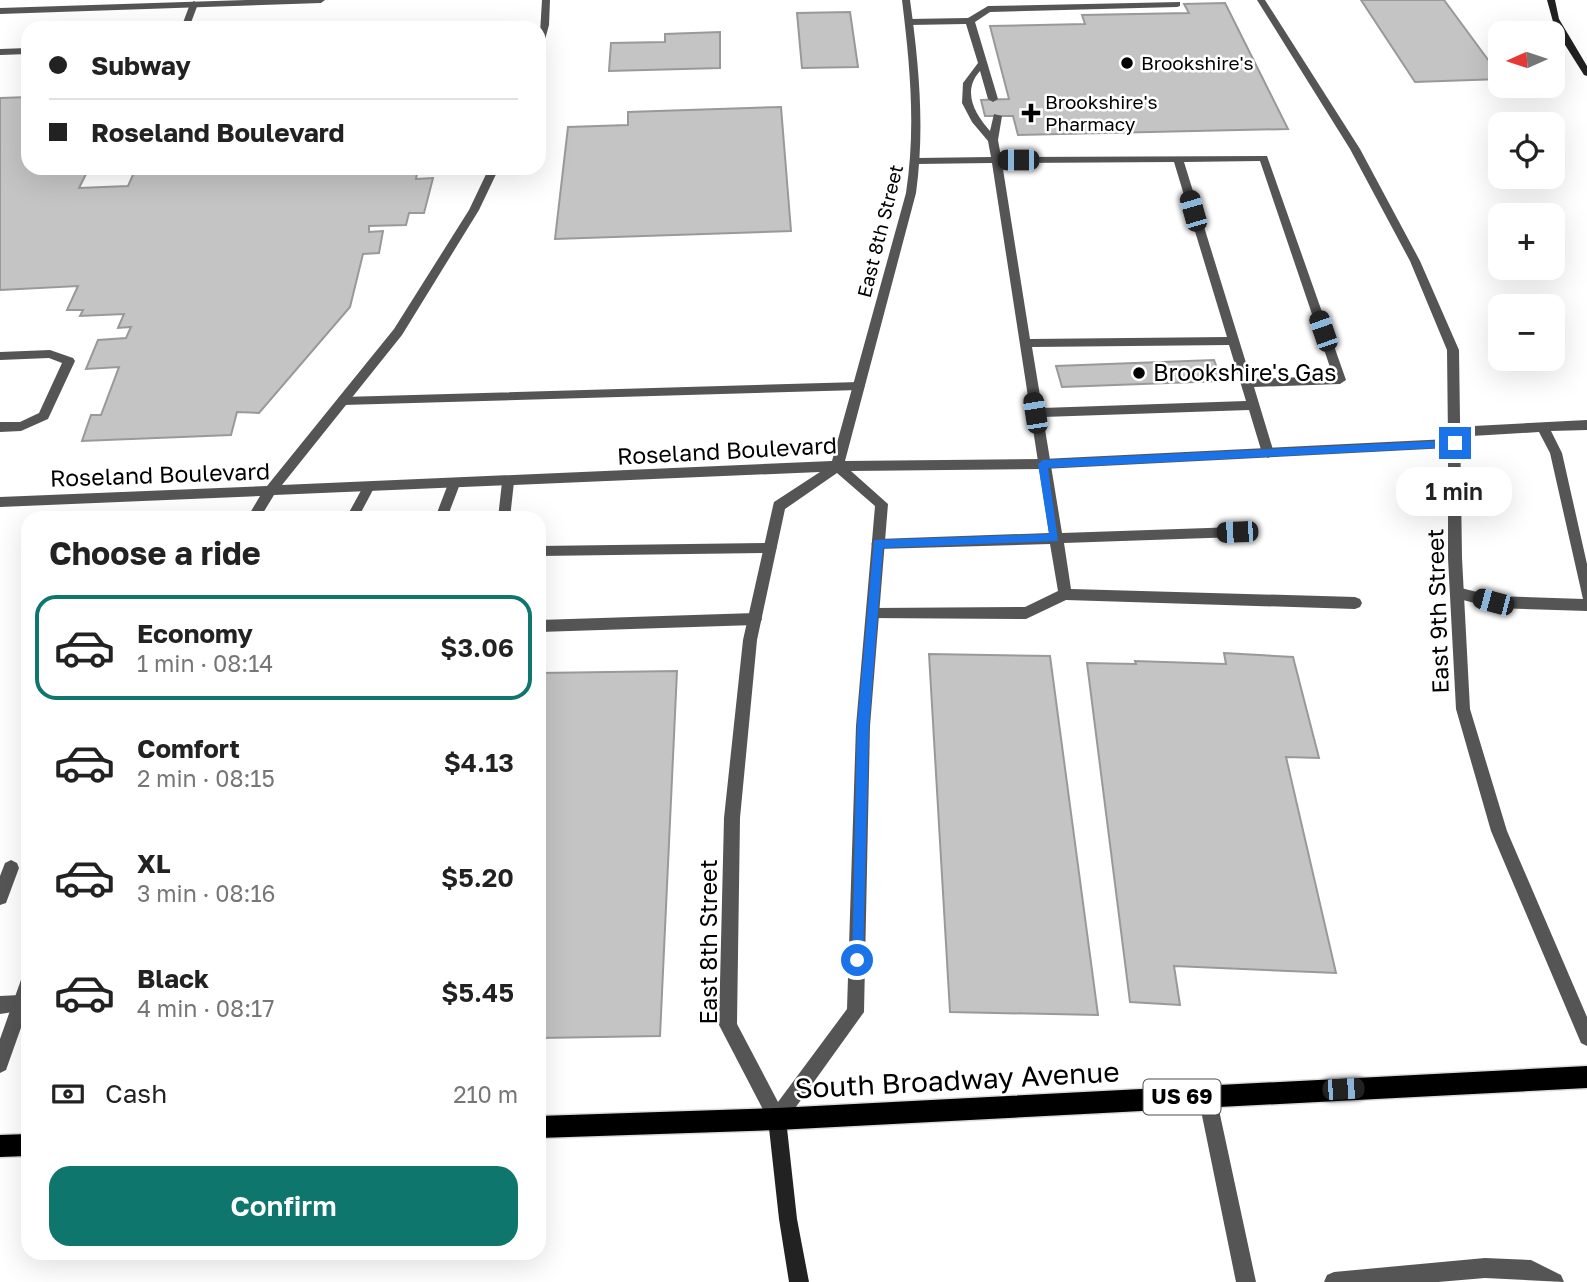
<!DOCTYPE html>
<meta charset="utf-8">
<style>
body{margin:0;font-family:"Golos Text",sans-serif;background:#f6f6f6;color:#222;height:100vh;display:flex;flex-direction:column;font-size:26px;white-space:nowrap}
*{box-sizing:border-box;margin:0}
p{font-size:23px;color:#767676}
.icon{flex:none;width:38px;height:38px;fill:none;stroke:currentColor;stroke-width:2;stroke-linecap:round;stroke-linejoin:round}
.map{position:relative;flex:1;overflow:hidden}
.side{position:absolute;left:21px;top:511px;width:525px;height:749px;display:flex;flex-direction:column;background:#fff;border-radius:21px;box-shadow:0 7px 28px #0002}
.side>*{flex:none}
.top-card{position:absolute;left:21px;top:21px;width:525px;height:154px;border-radius:21px;box-shadow:0 7px 28px #0002;display:grid;align-content:center;height:154px;padding:0 28px;background:#fff}
.needle{width:46px;rotate:267deg}
.fabs{position:absolute;left:1488px;top:21px;display:grid;gap:14px}
.fabs a{display:grid;place-items:center;width:77px;height:77px;border-radius:14px;background:#fff;box-shadow:0 7px 28px #0002;font-size:35px}
.end{position:absolute;width:32px;height:32px;margin:-16px;border:9px solid #1a73e8;background:#fff;box-shadow:0 0 0 4px #fff}
.from{border-radius:50%}
.bubble{position:absolute;height:49px;border-radius:21px;background:#fff;box-shadow:0 7px 28px #0002;font-size:23px;font-weight:600;line-height:49px;text-align:center}
.car{position:absolute;width:21px;height:42px;margin:-21px -10px;border-radius:9px;box-shadow:0 0 5px 2px #0007;background:linear-gradient(#222 24%,#8ab4d8 0 40%,#222 0 76%,#8ab4d8 0 86%,#222 0)}
.top-card b{display:flex;align-items:center;gap:24px;height:66px;font-size:26px}
.top-card b+b{border-top:2px solid #e0e0e0}
.top-card i{width:18px;height:18px;background:#222}
ul{padding:0;list-style:none}
li{display:flex;align-items:center;gap:21px;height:105px;margin:0 14px 10px;padding:0 14px;border:4px solid transparent;border-radius:21px}
li div{flex:1}
li b{display:block;font-size:26px}
li em{font-style:normal;font-weight:600}
li.on{border-color:#0f766e}
li>.icon{width:63px;height:63px;stroke-width:1.5}
h2{padding:0 28px;font-size:32px;line-height:84px}
.pay{display:flex;align-items:center;gap:18px;height:77px;padding:0 28px;font-size:26px}
.pay p{margin-inline-start:auto}
.button{display:flex;gap:14px;margin-top:auto;padding:14px 28px}
.button a{flex:1;height:80px;border-radius:21px;background:#0f766e;color:#fff;font-size:28px;font-weight:600;line-height:80px;text-align:center}
.map>svg:first-child{display:block}
.building{fill:#c4c4c4;stroke:#999;stroke-width:2}
.lines{fill:none;stroke-linecap:round;stroke-linejoin:round}
.primary-casing{stroke:#dbdbdb;stroke-width:3}
.lane{fill:#555;fill-rule:evenodd}
.street{fill:#555;fill-rule:evenodd}
.secondary{fill:#222;fill-rule:evenodd}
.primary{fill:#000;fill-rule:evenodd}
.route{fill:#1a73e8}
.poi-dot{fill:#000;stroke:#fff;stroke-width:2.5}
.labels{text-anchor:middle;stroke-width:5;stroke-linejoin:round;paint-order:stroke}
.far-poi-label{font-size:19px;fill:#000;stroke:#fff;text-anchor:start}
.far-street-label{font-size:19px;fill:#000;stroke:#fff}
.shield{fill:#fff;stroke:#4c4c4c;stroke-width:2}
.shield-label{font-size:21px;font-weight:bold;fill:#000}
.poi-label{font-size:23px;fill:#000;stroke:#fff;text-anchor:start}
.street-label{font-size:23px;fill:#000;stroke:#fff}
.near-street-label{font-size:28px;fill:#000;stroke:#fff}
</style>
<div class="map">
<svg width="1587" height="1282" viewBox="0 0 1587 1282">
<rect width="100%" height="100%" fill="#fff"/>
<path class="building" d="M1361 0H1444L1500 76V79L1415 82Z
M1225 3 1288 129 1018 135 1013 116H985L981 100 1009 99 990 26 1085 24 1082 15 1189 13 1184 4Z
M850 12 858 67 802 68 797 13Z
M720 32V68L609 71 611 43 665 42V34Z
M28 97V168H89L79 188 128 186 136 168H418L416 179 433 178 424 213H409L406 225 369 226V232L383 231 379 253 363 254 350 307 259 413 237 412 231 435 82 441 91 415H101L119 367 86 369 98 340 126 338 131 327 118 328 124 314 80 316 83 310H67L78 286 0 290V98Z
M781 107 791 231 555 239 568 127 628 125V112Z
M1214 360 1222 381 1062 387 1056 366Z
M1224 653 1293 657 1319 758 1286 757 1336 973 1174 966 1180 1005 1130 1002 1087 663 1136 664 1135 661 1226 664Z
M929 654 1050 656 1098 1015 950 1012Z
M677 671 660 1036 539 1038V673Z"/>
<g class="lines">
<g class="primary-casing">
<path id="primary" d="M1587 1066V1088L777 1130 539 1138V1116L777 1108Z
M28 1134V1156L0 1157V1135Z"/>
</g>
<path class="lane" d="M194 1 198 4 189 28H181L190 4Z
M1180 2V6L1177 7 990 12 975 22 998 99 993 102 988 99 980 71C962 91 974 113 990 131L994 114 1002 116 998 140 1001 157 1267 156 1346 380 1340 384 1254 387 1274 453 1268 458 1262 453 1249 410 1043 417 1062 533 1237 527 1244 532 1237 537 1064 543 1071 589 1355 597 1360 599 1362 603 1360 607 1355 609 1066 600 1026 619 868 618 866 614 868 610 873 608 1025 607 1058 591 1050 544 878 549 871 544 878 539 1049 533 992 163 917 164 912 161 917 158 991 157 988 141 972 122 962 103 963 83 978 63 966 24 909 25 905 22 909 19 968 18 988 6ZM1260 161 1333 376 1251 379 1184 162ZM1174 162 1227 337 1030 339 1002 163ZM1229 345 1246 401 1042 408 1032 347Z
M28 48V54L0 55V49Z
M50 350 73 358 75 361 48 419 21 431 0 432V422H20L39 413 62 363 49 358 0 360V352Z
M859 382 865 386 859 390 343 405 337 401 343 397Z
M1587 420V430L1551 431 1562 453 1587 564V611L1493 608 1452 597 1450 593 1452 589 1457 587 1493 596 1583 599 1550 453 1539 432 1455 437 1449 432 1455 427Z
M508 477 514 482 510 518H498L502 482Z
M454 479 460 484 447 518H435L448 484Z
M368 483 374 488 358 518H346L364 485Z
M770 543 777 548 770 553 539 556V546Z
M755 613 760 615 762 619 760 623 755 625 539 632V620Z
M11 860 17 863 19 868 6 903 0 905V876L5 863Z
M20 995 26 998 28 1005 26 1010 0 1014V996Z
M1207 1087 1213 1090 1216 1096 1256 1282H1236L1198 1096 1201 1090Z
M1485 1258 1531 1260 1561 1275 1564 1282 1485 1278 1438 1282H1324L1327 1275 1334 1272Z"/>
<path class="street" d="M246 0H325L321 3 0 14V8Z
M542 0H550L549 25 543 47 539 50Z
M902 0H910C919 65 925 128 916 193L845 461 1043 459 1448 439 1447 350 1410 261 1350 149 1257 0H1265L1360 149 1420 261 1459 350 1462 558 1470 709 1507 831 1587 1017V1046L1581 1043 1491 831 1456 709 1448 558V448L1043 469 851 471 888 504 870 726 864 1012 783 1125 777 1128 771 1125 719 1025 724 818 743 640 773 506 774 502 820 472 274 495 260 518H247L260 496 0 507V497L267 486 394 329 469 210 489 168H499L479 210 402 335 282 485 832 461 906 193C916 128 910 65 902 0ZM837 473 875 506 856 726 847 1009 778 1102 737 1024 740 818 757 640 785 509Z
M28 975V1008L6 1070 0 1073V1039L22 977Z"/>
<path class="secondary" d="M1547 0H1555L1559 19 1587 66V76L1584 75 1555 29Z
M777 1110 783 1113 786 1119 797 1219 809 1282H789L779 1219 768 1119 771 1113Z"/>
<use href="#primary" class="primary"/>
</g>
<path class="route" d="M1455 440 1460 443 1455 447 1048 468 1058 541 883 548 869 726 863 960 857 967 852 965 857 726 874 540 1049 534 1038 464 1043 460Z"/>
<g class="poi-dot">
<circle cx="1127" cy="63" r="7"/>
<path d="M1027.5 102.5h7v7h7v7h-7v7h-7v-7h-7v-7h7z"/>
<circle cx="1139" cy="373" r="7"/>
</g>
<g class="labels">
<g class="far-poi-label">
<text x="1141" y="70">Brookshire's</text>
<text x="1045" y="109">Brookshire's<tspan x="1045" dy="22">Pharmacy</tspan></text>
</g>
<g class="far-street-label">
<text transform="translate(880 231) rotate(-76)" y="7">East 8th Street</text>
</g>
<rect class="shield" x="1143.5" y="1079.5" width="77" height="35" rx="5"/>
<g class="shield-label">
<text x="1182" y="1104">US 69</text>
</g>
<g class="poi-label">
<text x="1153" y="381">Brookshire's Gas</text>
</g>
<g class="street-label">
<text transform="translate(727 451) rotate(-3)" y="8">Roseland Boulevard</text>
<text transform="translate(160 475) rotate(-2)" y="8">Roseland Boulevard</text>
<text transform="translate(1438 611) rotate(-92)" y="8">East 9th Street</text>
<text transform="translate(709 942) rotate(-90)" y="8">East 8th Street</text>
</g>
<g class="near-street-label">
<text transform="translate(957 1080) rotate(-3)" y="10">South Broadway Avenue</text>
</g>
</g>
</svg>
<div class="fabs">
<a><svg class="needle" viewBox="-14 -14 28 28"><path d="M0-13l5 13h-10z" fill="#e53935"/><path d="M0 13l5-13h-10z" fill="#767676"/></svg></a>
<a><svg class="icon" aria-label="locate" viewBox="0 0 24 24"><circle cx="12" cy="12" r="6"/><path d="M12 2v4M12 18v4M2 12h4M18 12h4"/></svg></a>
<a>+</a>
<a>−</a>
</div>
<i class="end from" style="left:857px;top:960px"></i>
<i class="end" style="left:1455px;top:443px"></i>
<div class="bubble" style="left:1396px;top:467px;width:116px">1 min</div>
<i class="car" style="left:1018px;top:160px;rotate:270deg"></i>
<i class="car" style="left:1193px;top:211px;rotate:344deg"></i>
<i class="car" style="left:1323px;top:331px;rotate:341deg"></i>
<i class="car" style="left:1035px;top:413px;rotate:351deg"></i>
<i class="car" style="left:1237px;top:532px;rotate:268deg"></i>
<i class="car" style="left:1493px;top:602px;rotate:285deg"></i>
<i class="car" style="left:1343px;top:1089px;rotate:87deg"></i>
<div class="top-card">
<b><i class="from"></i>Subway</b>
<b><i></i>Roseland Boulevard</b>
</div>
<section class="side">
<h2>Choose a ride</h2>
<ul>
<li class="on"><svg class="icon" aria-label="car" viewBox="0 0 24 24"><path d="M5 17H2v-5l4-1 3-4h7l3 4 3 1v5h-3M9 17h6M6 11h13"/><circle cx="7" cy="17" r="2"/><circle cx="17" cy="17" r="2"/></svg><div><b>Economy</b><p>1 min · 08:14</p></div><em>$3.06</em></li>
<li><svg class="icon" aria-label="car" viewBox="0 0 24 24"><path d="M5 17H2v-5l4-1 3-4h7l3 4 3 1v5h-3M9 17h6M6 11h13"/><circle cx="7" cy="17" r="2"/><circle cx="17" cy="17" r="2"/></svg><div><b>Comfort</b><p>2 min · 08:15</p></div><em>$4.13</em></li>
<li><svg class="icon" aria-label="car" viewBox="0 0 24 24"><path d="M5 17H2v-5l4-1 3-4h7l3 4 3 1v5h-3M9 17h6M6 11h13"/><circle cx="7" cy="17" r="2"/><circle cx="17" cy="17" r="2"/></svg><div><b>XL</b><p>3 min · 08:16</p></div><em>$5.20</em></li>
<li><svg class="icon" aria-label="car" viewBox="0 0 24 24"><path d="M5 17H2v-5l4-1 3-4h7l3 4 3 1v5h-3M9 17h6M6 11h13"/><circle cx="7" cy="17" r="2"/><circle cx="17" cy="17" r="2"/></svg><div><b>Black</b><p>4 min · 08:17</p></div><em>$5.45</em></li>
</ul>
<div class="pay"><svg class="icon" aria-label="cash" viewBox="0 0 24 24"><path d="M3 7h18v10H3z"/><circle cx="12" cy="12" r="2"/></svg>Cash<p>210 m</p></div>
<div class="button"><a>Confirm</a></div>
</section>
</div>
